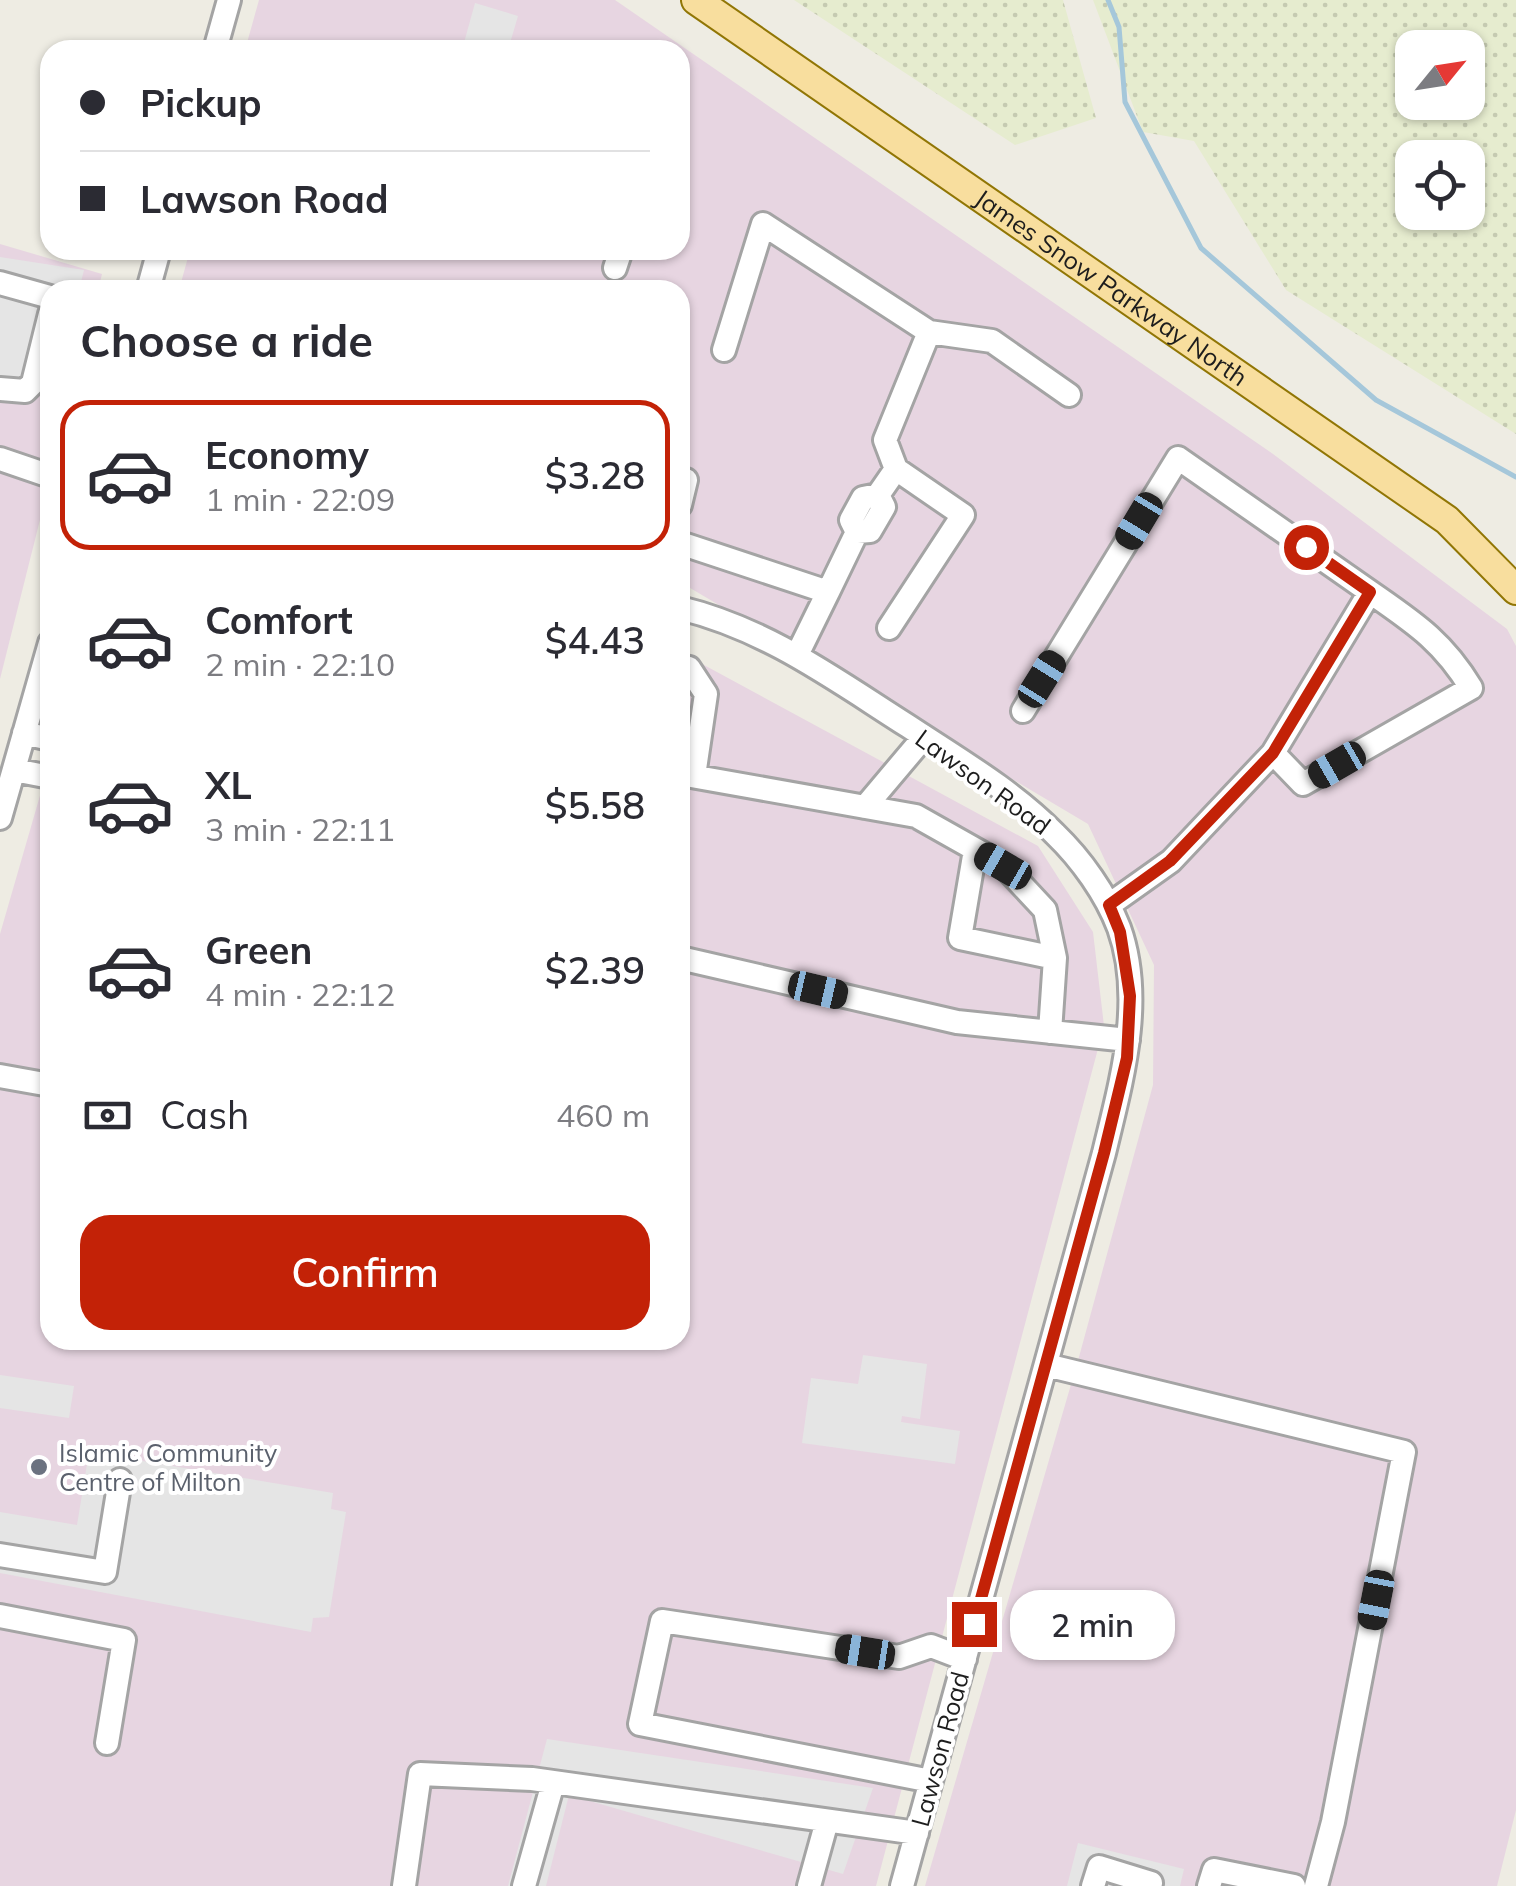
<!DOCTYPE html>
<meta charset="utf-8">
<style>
body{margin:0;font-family:Mulish,sans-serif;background:#f2f2f3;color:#2b2b33;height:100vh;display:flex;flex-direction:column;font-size:38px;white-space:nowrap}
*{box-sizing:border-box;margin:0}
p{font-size:32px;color:#7c7c81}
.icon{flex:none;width:55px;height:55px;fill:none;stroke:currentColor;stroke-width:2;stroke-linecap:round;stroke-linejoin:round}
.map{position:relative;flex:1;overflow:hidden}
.panel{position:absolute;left:40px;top:280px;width:650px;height:1070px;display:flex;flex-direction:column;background:#fff;border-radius:30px;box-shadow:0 2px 8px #0004}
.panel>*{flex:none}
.top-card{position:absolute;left:40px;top:40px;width:650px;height:220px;border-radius:30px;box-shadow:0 2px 8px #0004;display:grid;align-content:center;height:220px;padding:0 40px;background:#fff}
.needle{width:65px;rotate:60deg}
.fabs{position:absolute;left:1395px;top:30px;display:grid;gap:20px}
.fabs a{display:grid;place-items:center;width:90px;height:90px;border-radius:20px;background:#fff;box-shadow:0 2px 8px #0004;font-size:50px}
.end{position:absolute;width:45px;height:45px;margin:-22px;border:12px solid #c32207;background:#fff;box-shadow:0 0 0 5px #fff}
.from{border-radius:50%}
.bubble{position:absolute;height:70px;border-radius:30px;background:#fff;box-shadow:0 2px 8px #0004;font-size:32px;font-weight:600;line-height:70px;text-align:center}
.car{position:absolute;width:30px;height:60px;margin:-30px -15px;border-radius:12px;box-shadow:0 0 8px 2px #0007;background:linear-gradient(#222 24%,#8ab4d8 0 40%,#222 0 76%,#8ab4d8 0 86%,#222 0)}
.top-card b{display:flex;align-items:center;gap:35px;height:95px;font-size:38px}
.top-card b+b{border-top:2px solid #e1e1e2}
.top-card i{width:25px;height:25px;background:#2b2b33}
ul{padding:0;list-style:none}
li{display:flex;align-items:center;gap:30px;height:150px;margin:0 20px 15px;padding:0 20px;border:5px solid transparent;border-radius:30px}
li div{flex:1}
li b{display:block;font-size:38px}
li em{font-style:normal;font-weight:600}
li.current{border-color:#c32207}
li>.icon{width:90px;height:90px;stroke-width:1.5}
h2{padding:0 40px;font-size:45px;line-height:120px}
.pay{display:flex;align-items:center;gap:25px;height:110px;padding:0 40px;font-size:38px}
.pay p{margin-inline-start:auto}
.primary-button{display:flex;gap:20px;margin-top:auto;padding:20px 40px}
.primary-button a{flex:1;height:115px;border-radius:30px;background:#c32207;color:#fff;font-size:40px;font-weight:600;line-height:115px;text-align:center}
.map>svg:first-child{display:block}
.industrial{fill:#e7d5e1}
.farmland{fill:url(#farmland-dots);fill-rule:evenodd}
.parking{fill:#e5e5e5}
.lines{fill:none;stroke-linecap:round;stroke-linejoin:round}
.stream{stroke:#a5c7da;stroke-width:5}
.minor-casing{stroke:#a4a4a4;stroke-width:28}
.major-casing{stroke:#917605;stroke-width:32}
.minor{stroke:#fff;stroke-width:22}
.major{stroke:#f8de9e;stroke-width:28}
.route{stroke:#c32207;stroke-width:12}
.worship-dot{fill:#6b7280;stroke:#fff;stroke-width:4}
.labels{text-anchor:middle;stroke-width:8;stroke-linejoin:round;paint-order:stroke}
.street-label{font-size:25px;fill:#1d1d1d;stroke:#fff}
.worship-label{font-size:25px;fill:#5b616d;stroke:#fff;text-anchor:start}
</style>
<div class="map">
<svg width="1516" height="1886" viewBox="0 0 1516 1886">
<defs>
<pattern id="farmland-dots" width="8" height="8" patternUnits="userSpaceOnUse" patternTransform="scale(2.5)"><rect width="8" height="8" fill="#e6eccf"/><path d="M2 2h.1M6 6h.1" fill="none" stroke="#c5cab1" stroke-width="1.8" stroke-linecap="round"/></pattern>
</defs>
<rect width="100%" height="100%" fill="#eeece3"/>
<path class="industrial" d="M259 0H615L1273 454 1507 629 1516 646V1810L1497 1886H925L1079 1357 1153 1085 1154 965 1088 824 680 582V290H179L190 250H680V50H245Z
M0 244 102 274 98 290H50V480L0 679Z
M680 652 1038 846 1093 932 1104 1026 876 1886H0V934L50 761V1340H680Z"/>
<path class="farmland" d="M794 0H1063L1096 118 1015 145Z
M1093 0H1516V434L1286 290 1194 141 1143 132ZM1412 48H1468V102H1412ZM1412 158H1468V212H1412Z"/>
<path class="parking" d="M475 3 518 16 508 50H462Z
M0 257 84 270 79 290H50V383L43 389 0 385Z
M863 1355 927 1364 920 1419 902 1416 901 1422 960 1431 955 1464 802 1443 811 1378 858 1384Z
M0 1375 74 1386 69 1418 0 1408Z
M89 1452 333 1493 331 1509 346 1512 329 1617 313 1618 311 1632 0 1573V1512L77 1525Z
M547 1739 873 1788 843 1874 569 1795 546 1886H508Z
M1078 1843 1184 1869 1180 1886H1067Z"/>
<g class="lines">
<path class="stream" d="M1108 0 1119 27 1125 102 1201 248 1376 400 1516 477"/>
<g class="minor-casing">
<path id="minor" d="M215 50 229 0
M615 268 621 250
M0 283 50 297
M148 290 159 250
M929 332 992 341 1069 395
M724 350 763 224 929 332 885 440 896 469
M0 389 25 391 33 383 50 314
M0 459 50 476
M680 478 686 480 680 505
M878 495 896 469 963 515 889 628
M680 543 828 592 797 655
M828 592 857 532 851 520 863 498 878 495 884 507 870 531 857 532
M680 608C767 629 834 679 908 726 958 759 1013 791 1055 834 1081 859 1106 894 1119 928 1145 1000 1121 1082 1104 1153L902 1886
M680 666 689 668 706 694 694 776
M1023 711 1178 458 1370 592 1273 753 1171 861 1109 905
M24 733 50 739
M1273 753 1303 784 1471 688C1443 641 1413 622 1370 592
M14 770 50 777
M680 774 916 816 1003 865 1045 910 1055 958 1050 1032
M865 807 924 737
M0 818 50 643
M975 850 960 938 1055 958
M680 958 957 1022 1128 1040
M0 1076 50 1085
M1046 1365 1404 1452 1333 1822 1316 1886
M0 1555 105 1572 120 1480
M0 1616 124 1640 107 1743
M931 1781 640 1724 662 1621 899 1657 931 1646 965 1659
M404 1886 420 1774 532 1779 917 1833
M524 1886 553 1783
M809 1886 827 1821
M1093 1886 1099 1867 1151 1883 1150 1886
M1209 1886 1214 1870 1294 1886"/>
</g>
<g class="major-casing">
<g id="major">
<path id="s1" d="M696 0 1447 520 1516 590"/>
</g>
</g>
<use href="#minor" class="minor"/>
<use href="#major" class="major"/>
</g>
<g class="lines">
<path class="route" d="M974 1624 1104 1153 1127 1058 1130 996 1120 932 1109 905 1170 861 1273 753 1370 592 1306 547"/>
</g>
<circle class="worship-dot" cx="39" cy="1467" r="10"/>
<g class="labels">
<g class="street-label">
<text dy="9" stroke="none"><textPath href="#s1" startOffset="505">James Snow Parkway North</textPath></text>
<text transform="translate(983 782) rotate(36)" y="9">Lawson Road</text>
<text transform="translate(940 1749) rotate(-75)" y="9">Lawson Road</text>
</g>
<g class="worship-label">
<text x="59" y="1462">Islamic Community<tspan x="59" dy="29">Centre of Milton</tspan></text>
</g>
</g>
</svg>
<div class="fabs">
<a><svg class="needle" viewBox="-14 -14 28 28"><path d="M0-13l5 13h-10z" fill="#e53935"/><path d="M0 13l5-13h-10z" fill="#7c7c81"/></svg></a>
<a><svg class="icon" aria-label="locate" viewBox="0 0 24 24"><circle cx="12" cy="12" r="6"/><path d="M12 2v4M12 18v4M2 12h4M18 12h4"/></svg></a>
</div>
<i class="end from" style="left:1306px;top:547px"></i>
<i class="end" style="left:974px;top:1624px"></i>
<div class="bubble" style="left:1010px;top:1590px;width:165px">2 min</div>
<i class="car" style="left:1139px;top:521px;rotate:211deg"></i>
<i class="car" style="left:1042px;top:679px;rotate:32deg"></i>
<i class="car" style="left:1337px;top:765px;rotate:240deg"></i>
<i class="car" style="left:1003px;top:866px;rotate:300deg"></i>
<i class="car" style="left:818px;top:990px;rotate:103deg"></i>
<i class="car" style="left:1376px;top:1600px;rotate:191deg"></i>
<i class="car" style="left:865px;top:1652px;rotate:279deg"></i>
<div class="top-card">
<b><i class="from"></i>Pickup</b>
<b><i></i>Lawson Road</b>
</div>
<section class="panel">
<h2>Choose a ride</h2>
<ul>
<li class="current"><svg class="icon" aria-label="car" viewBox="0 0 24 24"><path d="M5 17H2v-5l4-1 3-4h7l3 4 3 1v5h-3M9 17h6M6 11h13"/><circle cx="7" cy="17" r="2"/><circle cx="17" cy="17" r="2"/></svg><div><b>Economy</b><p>1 min · 22:09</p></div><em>$3.28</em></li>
<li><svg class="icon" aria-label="car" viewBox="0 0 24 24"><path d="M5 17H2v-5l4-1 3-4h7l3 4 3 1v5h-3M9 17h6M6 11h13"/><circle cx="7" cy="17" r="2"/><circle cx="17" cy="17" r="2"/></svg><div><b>Comfort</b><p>2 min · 22:10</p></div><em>$4.43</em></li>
<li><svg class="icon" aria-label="car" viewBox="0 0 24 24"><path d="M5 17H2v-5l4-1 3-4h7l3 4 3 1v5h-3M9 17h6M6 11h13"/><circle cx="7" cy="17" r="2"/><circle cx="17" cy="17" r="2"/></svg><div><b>XL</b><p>3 min · 22:11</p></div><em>$5.58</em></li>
<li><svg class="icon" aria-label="car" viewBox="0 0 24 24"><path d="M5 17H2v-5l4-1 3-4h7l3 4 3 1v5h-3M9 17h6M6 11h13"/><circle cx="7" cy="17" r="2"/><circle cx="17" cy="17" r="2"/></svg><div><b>Green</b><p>4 min · 22:12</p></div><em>$2.39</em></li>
</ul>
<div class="pay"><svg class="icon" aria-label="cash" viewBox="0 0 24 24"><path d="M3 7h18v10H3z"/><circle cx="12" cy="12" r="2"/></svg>Cash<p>460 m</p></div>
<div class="primary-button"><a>Confirm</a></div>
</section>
</div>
